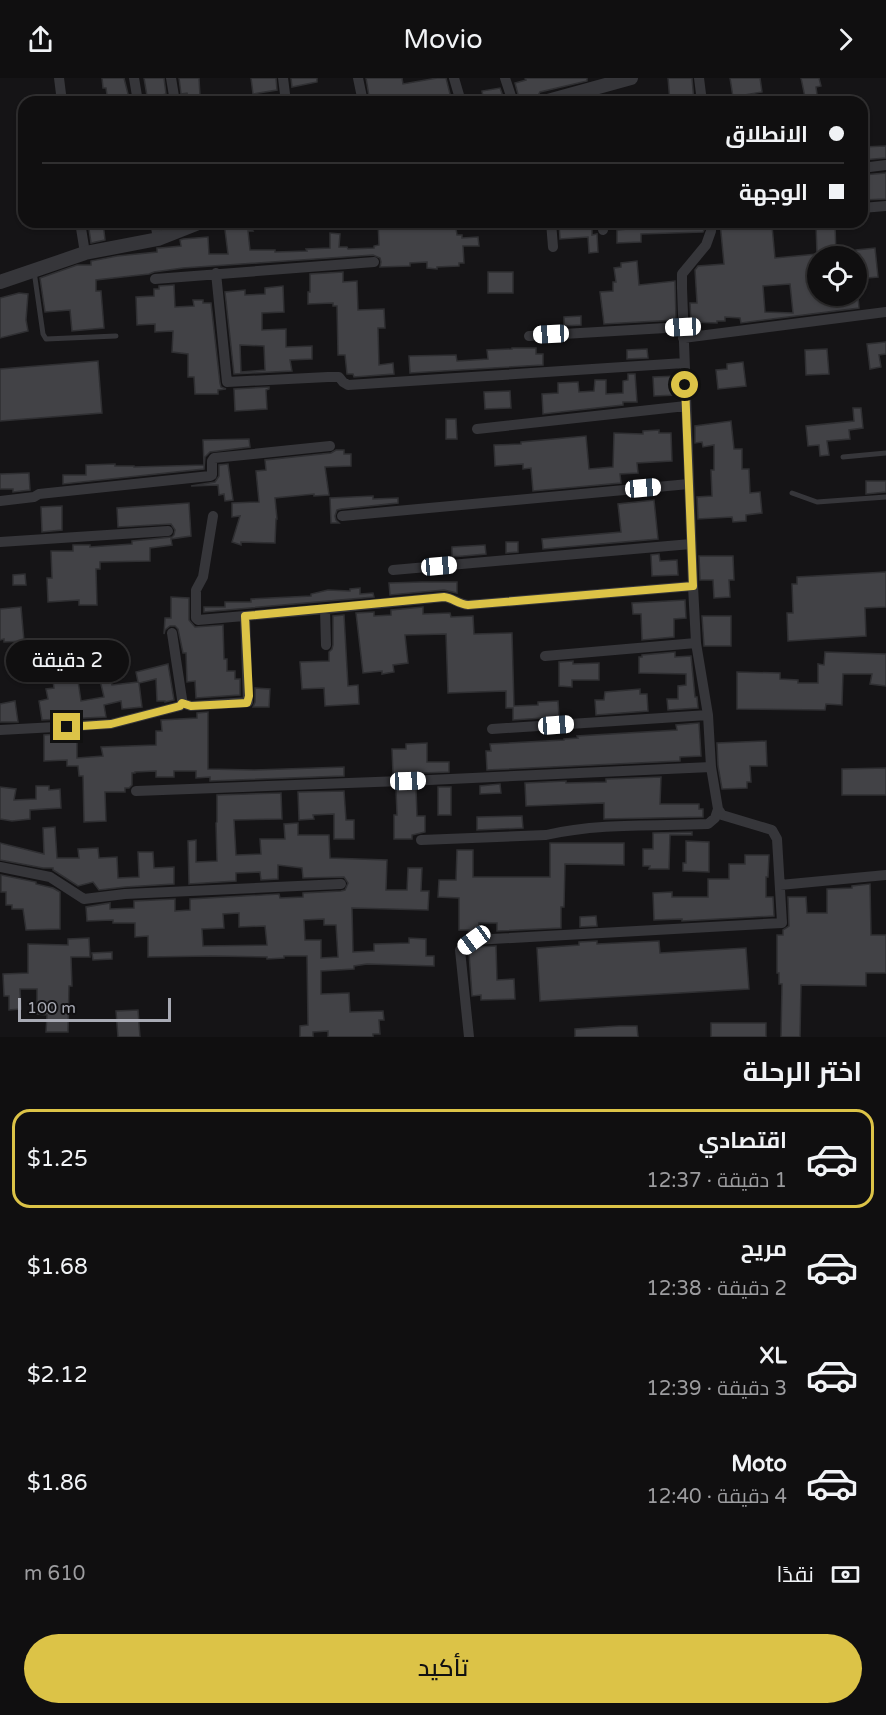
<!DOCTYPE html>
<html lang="ar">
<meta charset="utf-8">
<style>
body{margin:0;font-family:"Varela Round",Cairo,sans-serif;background:#191819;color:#f1f3f6;direction:rtl;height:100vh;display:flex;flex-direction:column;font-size:22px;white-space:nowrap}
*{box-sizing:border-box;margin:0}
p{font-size:20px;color:#9c9c9f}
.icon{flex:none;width:33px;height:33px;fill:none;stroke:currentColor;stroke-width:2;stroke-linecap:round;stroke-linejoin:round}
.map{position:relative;height:959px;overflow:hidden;direction:ltr}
.side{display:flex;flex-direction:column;background:#100f10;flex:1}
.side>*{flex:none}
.hud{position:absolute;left:18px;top:18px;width:850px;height:132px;border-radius:18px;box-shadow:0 2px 4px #0004,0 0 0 2px #302f30;direction:rtl;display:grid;align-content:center;height:132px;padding:0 24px;background:#100f10}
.buttons{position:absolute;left:807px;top:168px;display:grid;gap:12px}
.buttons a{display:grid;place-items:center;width:60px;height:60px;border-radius:50%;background:#100f10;box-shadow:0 2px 4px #0004,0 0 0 2px #302f30;font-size:30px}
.scale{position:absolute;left:18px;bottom:15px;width:153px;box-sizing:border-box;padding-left:6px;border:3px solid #a8aab4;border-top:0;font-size:16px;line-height:21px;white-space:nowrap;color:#a8aab4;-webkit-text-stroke:4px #100f11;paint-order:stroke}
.end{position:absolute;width:27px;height:27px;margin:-14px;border:8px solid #dcc347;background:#111;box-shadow:0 0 0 3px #111}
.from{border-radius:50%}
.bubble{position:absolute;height:42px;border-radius:21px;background:#100f10;box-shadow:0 2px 4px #0004,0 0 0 2px #302f30;font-size:20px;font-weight:600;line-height:42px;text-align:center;direction:rtl}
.car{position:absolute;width:18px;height:36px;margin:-18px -9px;border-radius:8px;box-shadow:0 0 4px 2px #0007;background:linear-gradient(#fff 24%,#345 0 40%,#fff 0 76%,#345 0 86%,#fff 0)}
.hud b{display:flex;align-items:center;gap:21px;height:57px;font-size:22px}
.hud b+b{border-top:2px solid #302f30}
.hud i{width:15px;height:15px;background:#f1f3f6}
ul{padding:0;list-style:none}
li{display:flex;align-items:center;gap:18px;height:99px;margin:0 12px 9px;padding:0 12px;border:3px solid transparent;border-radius:18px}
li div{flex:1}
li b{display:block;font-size:22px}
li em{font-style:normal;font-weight:600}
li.active{border-color:#dcc347}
li>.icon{width:54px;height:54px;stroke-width:1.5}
h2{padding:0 24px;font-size:27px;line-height:72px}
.pay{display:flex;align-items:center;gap:15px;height:66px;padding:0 24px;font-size:22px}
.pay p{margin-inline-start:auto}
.cta{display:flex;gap:12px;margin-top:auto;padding:12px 24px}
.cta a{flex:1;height:69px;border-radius:36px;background:#dcc347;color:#111;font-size:24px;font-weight:600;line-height:69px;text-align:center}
header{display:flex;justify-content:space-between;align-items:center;height:78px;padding:0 24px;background:#100f10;font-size:27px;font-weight:600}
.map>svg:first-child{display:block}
.building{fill:#424246;stroke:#2f2f32;stroke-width:1.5;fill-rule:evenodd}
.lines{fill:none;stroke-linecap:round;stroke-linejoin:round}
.service{stroke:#36363a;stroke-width:5}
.minor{stroke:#36363a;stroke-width:10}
.tertiary{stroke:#36363a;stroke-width:14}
.route{stroke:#dcc347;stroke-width:8}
</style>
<header><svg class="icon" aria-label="forward" viewBox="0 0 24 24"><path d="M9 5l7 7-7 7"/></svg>Movio<svg class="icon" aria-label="share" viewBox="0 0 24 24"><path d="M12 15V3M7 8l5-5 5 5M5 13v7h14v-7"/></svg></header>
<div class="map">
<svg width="886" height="959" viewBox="0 0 886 959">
<rect width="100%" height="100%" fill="#151416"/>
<path class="building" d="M102 0H124L130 24H108L106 10H103Z
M144 0H164L166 16 162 17 163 24H148Z
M179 0H199L200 18 188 19 187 15 181 16Z
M251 0H276L277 12 253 16Z
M291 0H317V4L292 9Z
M366 0H402L403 6 437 0H446L452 24H370Z
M525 0H587V3L540 14 535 23 520 24 515 5 526 2Z
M668 0H692L694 24H670Z
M730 0H760L762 14 733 19Z
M801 0H819L821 8 816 9 818 24H806Z
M500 10 505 24H484L482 13Z
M886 68V80L862 82V69Z
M886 95V121L862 122V97Z
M88 144H103L105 162 91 165Z
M224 144H247L253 153H248L250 172H275V174L307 173 306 171 330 170V155L340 156 339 169H347L348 171 374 170V168L379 167 378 144H455L457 157H462V160L478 159 479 168H463L464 185H459V188L437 189V191L427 190V184L410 185V188L380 189 381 184 380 180 373 177 183 190 154 194 149 196 96 202V213H101L104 250 72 253 70 232 45 234 40 200 77 187H91V183L117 178 157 174V170H160L181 168 180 162 183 161 208 159 209 176H228Z
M559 144H592V157L597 156 598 174 589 175 588 159 560 161Z
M627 144H704V152L703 154 641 156V164L617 165V152L628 151Z
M720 144H745V150L772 148 775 180 817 176 816 146H835L836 178H818V218H858L859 230 741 245 740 240 725 239V243H717V245L691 244 690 225H697L695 192 698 188 724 186ZM790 206 793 235 765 234 763 208Z
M875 170 878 199 856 201V172Z
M637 183 639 207 675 203 676 242 604 246 600 214 613 213V204H616L614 190 621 189V185Z
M343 194V204L357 203 358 232 384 231 385 250H378L379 287 393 285 394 296 354 299 353 296H347L345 277H338L337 228H333V225L308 226V214H310V196Z
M488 194H513V215H488Z
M174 207 175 229 194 228 193 222H203V225H211L220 305 221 309 226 311 218 312V316H195L194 299H188V276L172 274 173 253 155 254V246L137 247 136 219 154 218V211H159V208Z
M283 208 284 234 262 235V252L286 251V269L312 268V281L290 282 292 293 234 296 225 214 245 212V217L265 216V210ZM240 267 264 268 265 292 241 294Z
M19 215 28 216 26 242 28 253 0 260V220Z
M581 238V247L564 248V239Z
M886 264V276L879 277 881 289 870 291 867 266Z
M512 270H536V276H543V287L410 295 409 278 456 277 457 283 488 281 487 272 512 271Z
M647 271 648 280 627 281V272Z
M827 271 829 296 806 297 805 272Z
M98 283 102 335 0 343V291Z
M743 284 746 308 718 311 716 292 727 291V286Z
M628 296H635L637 324H623V327L543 336 542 316 558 315V305L578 304 579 314 594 313 595 302H606V316L623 315V303L628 302Z
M678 298V317L654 318 653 299Z
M269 309V311L266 312 267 331 235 333 234 311Z
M510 313 511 330 485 331 484 314Z
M853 330H861L863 350 849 352 850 361 827 363 829 377 820 378 819 367 808 368 806 348 854 343Z
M446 341H456L457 361H446Z
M731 343 734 371H742V391H749L750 415 760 414 762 435 746 437V443L733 444 732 439 698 441 697 419 712 418 711 392H714V367L703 369 702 364 695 365V348Z
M659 352V355H671L672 383 637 385 638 395 620 396 621 405 533 413 531 390 523 391V386L495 388 494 367 521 366V364L586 358 589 391 613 389 614 355 643 356V353Z
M249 361 250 369 210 374 205 379 204 391 63 406V397H86V387L115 386V388H134V389L204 387 203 362Z
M336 372H344V376H351V388L325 389 329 417 314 418V416L275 420 277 441H276L275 465 241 464V467L232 464 240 438 232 439V425L259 424 256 393 266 392 265 382 331 375Z
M228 386 233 422 225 423 224 416 219 417 218 407 191 408 215 404 219 398V387Z
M29 395 30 412 13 414V411H0V396Z
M866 403H886V414L866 416Z
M373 418V421L398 420V425L341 431 337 432 335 438 336 442 339 445H331L330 420Z
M654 422 658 461 543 471 542 461 621 454 618 426Z
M189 425 191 458 171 461 172 467 150 470V483L100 484V491H96L97 527H79V522L48 524 47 500H52L51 473H73V467H90V469L132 466V463L172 459 174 457 175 452 171 446 118 449 117 430Z
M62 428V452L42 454 41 429Z
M506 464H518V474L506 475Z
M485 467 486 476 452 479V469Z
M659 476 660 483 677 482 678 497 652 498 651 477Z
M699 478H733L734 502H729L730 519 714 520 713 502H700Z
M886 494V529L865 530 866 558 788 563 787 535H793L792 506H797V499Z
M25 496 26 507H13V497Z
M422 504H457V515L444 512 390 517 389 505Z
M360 510V516L373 515 374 519 204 534V529H225V524H251V521L311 518V516L328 512 350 513V511Z
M171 519 189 520V542L195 549 223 547 224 581H227V593H235V601H240V617L196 620 195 603 187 604 186 575H183L178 551 175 548H170L165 552 164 556 165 540H171Z
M685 522 686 540 674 541V559L642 562 641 536H633L632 525Z
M21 529 24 563 4 564V561L0 562V531Z
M423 529V536L450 535 451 539 473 538 474 556 512 555 514 628 538 627V624L558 623 559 639 513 642V630H506V613L448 615 446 556 405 557 408 585 393 587 394 594 382 596V593L363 595 356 535 374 534V538L391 537V532Z
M344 537 348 608 358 607 359 626 325 628 324 610 302 611 300 584 329 583V574L332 571 333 567V538Z
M702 538H731V568H704Z
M72 562 81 623 104 619 100 602 110 600 112 607 138 604 136 594 168 586 174 622 165 624V623H157L156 601 139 605 142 629 122 631 121 623 104 627 106 639 42 642 39 623 48 621 46 611 54 610 48 565Z
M675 574V579L691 578 695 619H697L698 630 668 632 667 621H678V608L686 607V596L639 595V579H642V577Z
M825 574 886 576V608L870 606 872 596H843L842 627 826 626 825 632 737 631V594L780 595V601L798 602V605H818V586L824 587Z
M573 583V586L599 585V602H572V609L559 608V584Z
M255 610 270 611 269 629H253L255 624Z
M640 611V616H647L648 633 596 637 595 622H604L605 614Z
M15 623 18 644H0V626Z
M208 634V691L254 692 344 689V698L210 703V699L196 700V693H174V699H156V693L135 694V695H132V707L129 710H125V714H105L106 743 84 744 83 698H79L78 688H67V682L44 683V657L77 655V680L103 678 101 669 156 667V653H162L161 642 197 640V635Z
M699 645 701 678 680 679V683L487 692 486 673H491L490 666 564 662V661L578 660 577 658 677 652 676 647Z
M766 663 767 688H750L751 704H747V710L722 711 718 688 717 665Z
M427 665V684H449V694L393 696 392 671H406V666Z
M886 690V717H842V691Z
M661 699 660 726H699V731H703V739L604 741V725L526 728 525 705 566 703V705L606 704V701Z
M500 706 501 715 480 716V708Z
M36 708H49V712L60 711 61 730 30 732V741L12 743 0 741V709L16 711 14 722 36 721Z
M438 709H451V737H438Z
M416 710 417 738H425V754L412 757V761H394V737H397L396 711Z
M344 713 346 742H354V761H334V736L313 737 314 741 299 742 298 714Z
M281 715 282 741 234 742 236 777 261 776 260 761H285L284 746 298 745V757H329L330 780 387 782 386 812H407L408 790H422L421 813H429L428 832 352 830 353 874 374 873V866L409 865V860L426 861V878H434V888L367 886 354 888V891L321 893V916L349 915 350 934 383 933 384 942H379L380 956H373V959H328V953L313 954V959H300V948L308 947 307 878H284V880L267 881V879L212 878 148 879V858L135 859V845H113V842L87 843 86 829 110 825V831L134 830V823L175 821V833L190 832V821L279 816 280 820 303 819V815L341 813 345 812 348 805 344 799 303 800 302 790 278 787V801L261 802 260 794 236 795V803L189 806 188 763 196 762V784L217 783 216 745 217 744V717ZM239 835V849L265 848 267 867 203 868 202 851 224 850 223 836ZM324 841V847H336L338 879 321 880V862H305L304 842Z
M522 738 523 750 477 752V739Z
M55 749 57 780H79L78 771 98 770 99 780 117 779 118 800 139 799 138 774H153L154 790 174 789V806L125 809 99 812 93 804 78 808 53 792V790H43L0 782V765L44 776 43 750Z
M692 754V757H670L669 791H649L650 788H643V771H653V755Z
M686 763 709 764V794L683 793V785H686Z
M550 765H624V787L565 786 564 829H561V850L497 853V845H479V854L469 856V852H459V820L438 819 439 802H456L457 772H473V799H550Z
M745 777H769L768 799H766V819H773L774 838 682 843V841L654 842 653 815 672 814V819H708V801H729V786H745Z
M1 797 36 804V806L53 810 60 814V851L26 852 23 831H12V827H6V814H1Z
M870 806 871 857H886V895H866V908L801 907 800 959H781L782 906H779V895H777V857H783V852L789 848 788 819H806L807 835H827V811L852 810V808Z
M596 838 597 848 580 849V839Z
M89 860 90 879H71L72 908H69L68 954H46L47 937 37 936V911H20L21 931 9 932V918H4L3 896 28 895V866L68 867V861Z
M597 863V866L659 863 660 875 746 870 749 911 540 923 537 870 579 867V864Z
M496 868 497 902 514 901 515 921 481 922V917L472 918 469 875 477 869Z
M112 874V881L93 882 92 875Z
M138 932 140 959H118L116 933Z
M711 945H766V959H711Z
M619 948H637L638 959H575V951Z"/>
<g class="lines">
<path class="service" d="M34 193 43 256 46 261 116 258
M843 379 886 375
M792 415 817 424 886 419"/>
<path class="minor" d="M59 0 62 24
M134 0 138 24
M171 0 175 24
M283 0 286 24
M358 0 363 24
M454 0 461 24
M505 0 513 24
M699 0 702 24
M862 90 886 87
M862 130 886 128
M80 144 85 175
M155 144 158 161
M551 144 553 169
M602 144 603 152
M216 195 227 304 328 299H339L343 304 348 307 684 285
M155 201 374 184
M529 258 683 249
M683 260 886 234
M477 351 686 328
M0 423 34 419 39 416 210 398 212 397V383L214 380 330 368
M213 438 203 499 196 512V540L198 542 325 531 444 519C453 520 458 526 468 527L693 508
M342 438 689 406
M0 464 168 453
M393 492 691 466
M325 531 326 567
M545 578 696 565
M182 625 191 628 248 624 245 538
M492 651 708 637
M0 652 111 646 180 628 182 625V621L172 555
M136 713 429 702 711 689
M421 762 546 757C598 745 654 748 708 746L715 740 718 731
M0 789 50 799 84 821 125 816 341 806
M780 807 886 797
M469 959 460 872 474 862 782 845 777 761 772 752 722 737 718 731 711 689 708 637 696 565 693 508 682 210V196L706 167 711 153V144"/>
<path class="tertiary" d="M544 24 631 0
M0 204 85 175 158 161 201 144"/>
</g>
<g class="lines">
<path class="route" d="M67 649 111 646 180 628 182 625 191 628 247 625 249 618 245 538 444 519C453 520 458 526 468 527L693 508 685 307"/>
</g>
</svg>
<div class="buttons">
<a><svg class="icon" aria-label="locate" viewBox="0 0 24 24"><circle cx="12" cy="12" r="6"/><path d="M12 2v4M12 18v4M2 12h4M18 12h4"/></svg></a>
</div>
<div class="scale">100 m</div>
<i class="end from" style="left:685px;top:307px"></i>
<i class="end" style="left:67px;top:649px"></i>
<div class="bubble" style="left:6px;top:562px;width:123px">2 دقيقة</div>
<i class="car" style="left:683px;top:249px;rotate:267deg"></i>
<i class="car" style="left:551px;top:256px;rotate:267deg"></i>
<i class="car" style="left:643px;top:410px;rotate:85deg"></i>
<i class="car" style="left:439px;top:488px;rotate:85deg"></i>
<i class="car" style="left:556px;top:647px;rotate:86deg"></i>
<i class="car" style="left:408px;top:703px;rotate:88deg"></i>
<i class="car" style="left:474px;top:862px;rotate:234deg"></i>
<div class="hud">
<b><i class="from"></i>الانطلاق</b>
<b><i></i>الوجهة</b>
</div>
</div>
<section class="side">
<h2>اختر الرحلة</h2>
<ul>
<li class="active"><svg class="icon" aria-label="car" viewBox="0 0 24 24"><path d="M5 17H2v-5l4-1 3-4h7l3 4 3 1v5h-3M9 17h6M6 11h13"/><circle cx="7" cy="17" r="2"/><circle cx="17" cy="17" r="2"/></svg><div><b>اقتصادي</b><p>1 دقيقة · 12:37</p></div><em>$1.25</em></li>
<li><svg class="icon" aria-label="car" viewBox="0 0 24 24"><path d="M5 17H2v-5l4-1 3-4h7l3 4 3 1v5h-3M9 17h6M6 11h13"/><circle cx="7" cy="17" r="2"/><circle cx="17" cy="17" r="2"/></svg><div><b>مريح</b><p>2 دقيقة · 12:38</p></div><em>$1.68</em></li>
<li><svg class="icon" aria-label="car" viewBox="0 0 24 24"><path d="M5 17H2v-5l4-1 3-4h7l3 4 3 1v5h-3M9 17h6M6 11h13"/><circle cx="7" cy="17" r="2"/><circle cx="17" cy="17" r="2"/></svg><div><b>XL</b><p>3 دقيقة · 12:39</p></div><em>$2.12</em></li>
<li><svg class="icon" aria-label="car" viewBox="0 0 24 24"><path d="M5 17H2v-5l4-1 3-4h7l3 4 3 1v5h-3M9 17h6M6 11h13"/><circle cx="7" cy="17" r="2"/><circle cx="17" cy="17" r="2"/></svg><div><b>Moto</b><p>4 دقيقة · 12:40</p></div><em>$1.86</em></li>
</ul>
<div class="pay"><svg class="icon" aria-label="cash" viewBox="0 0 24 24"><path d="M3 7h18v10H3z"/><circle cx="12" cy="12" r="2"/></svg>نقدًا<p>610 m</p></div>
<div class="cta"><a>تأكيد</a></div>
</section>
